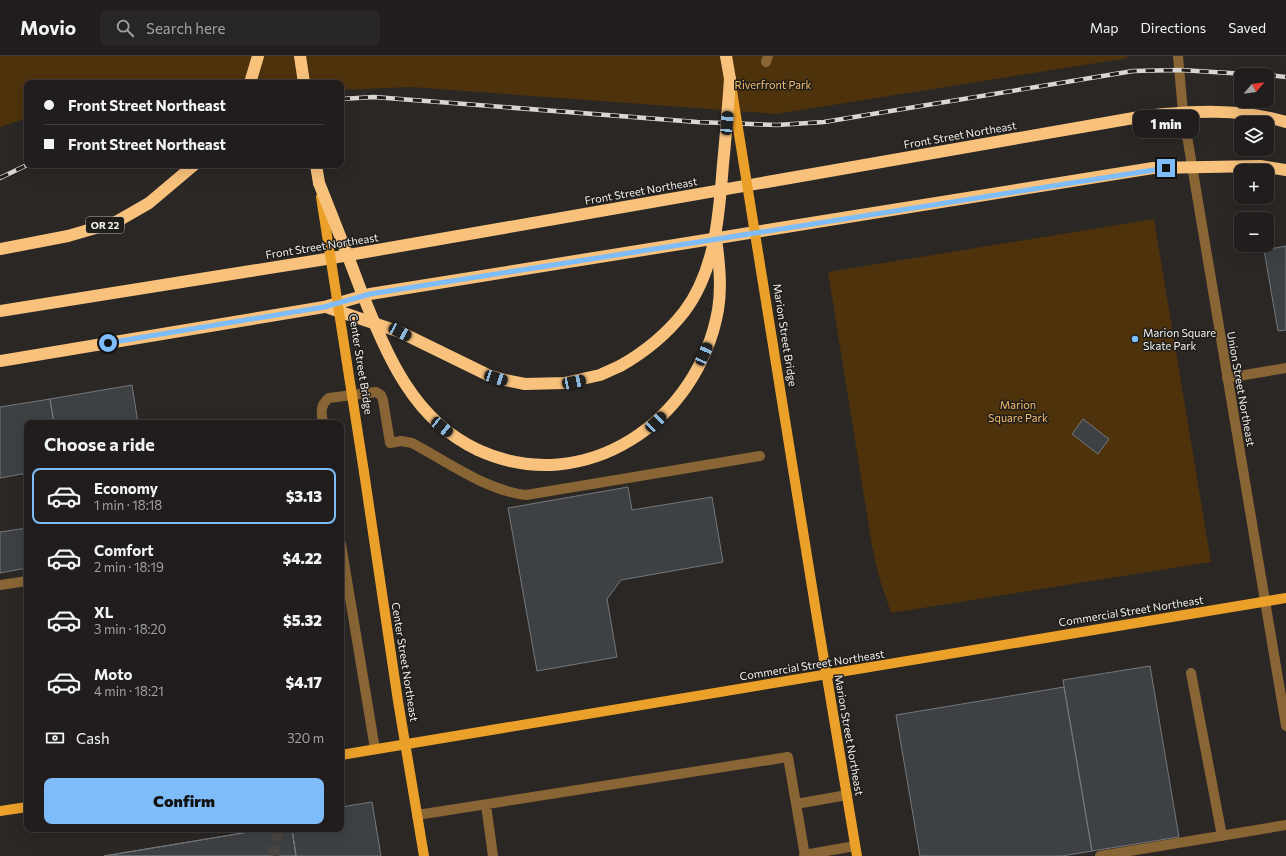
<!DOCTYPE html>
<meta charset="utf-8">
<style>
body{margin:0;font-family:Commissioner,sans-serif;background:#282625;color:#f1f3f6;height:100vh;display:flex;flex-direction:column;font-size:15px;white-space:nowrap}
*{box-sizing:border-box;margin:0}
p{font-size:13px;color:#a2a2a3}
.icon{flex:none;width:22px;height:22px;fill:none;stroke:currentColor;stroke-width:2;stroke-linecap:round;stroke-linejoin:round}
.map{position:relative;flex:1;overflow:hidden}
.panel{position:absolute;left:24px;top:364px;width:320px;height:412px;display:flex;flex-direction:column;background:#201d1c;border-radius:8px;box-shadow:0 4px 16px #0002,0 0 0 1px #3d3b3b}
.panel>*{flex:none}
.hud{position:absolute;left:24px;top:24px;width:320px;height:88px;border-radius:8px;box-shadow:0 4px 16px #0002,0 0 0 1px #3d3b3b;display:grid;align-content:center;height:88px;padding:0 20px;background:#201d1c}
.needle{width:26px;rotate:61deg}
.fabs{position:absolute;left:1234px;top:12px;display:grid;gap:8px}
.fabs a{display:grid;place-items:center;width:40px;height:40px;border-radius:8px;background:#201d1c;box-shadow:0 4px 16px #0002,0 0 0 1px #3d3b3b;font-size:20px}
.end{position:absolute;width:18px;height:18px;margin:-9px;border:5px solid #7fbdfa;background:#111;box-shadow:0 0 0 2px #111}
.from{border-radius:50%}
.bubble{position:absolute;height:28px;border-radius:8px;background:#201d1c;box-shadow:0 4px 16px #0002,0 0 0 1px #3d3b3b;font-size:13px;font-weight:800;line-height:28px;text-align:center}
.car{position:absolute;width:12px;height:24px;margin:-12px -6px;border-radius:5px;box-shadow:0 0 3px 1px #0007;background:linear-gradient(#222 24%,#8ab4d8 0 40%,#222 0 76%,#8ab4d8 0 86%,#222 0)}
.hud b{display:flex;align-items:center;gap:14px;height:38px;font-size:15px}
.hud b+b{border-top:1px solid #3d3b3b}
.hud i{width:10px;height:10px;background:#f1f3f6}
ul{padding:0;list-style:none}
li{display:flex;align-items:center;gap:12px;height:56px;margin:0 8px 6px;padding:0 12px;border:2px solid transparent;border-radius:8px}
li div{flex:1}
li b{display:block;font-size:15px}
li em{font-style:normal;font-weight:800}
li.on{border-color:#7fbdfa}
li>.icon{width:36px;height:36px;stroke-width:1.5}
h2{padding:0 20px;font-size:18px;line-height:48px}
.pay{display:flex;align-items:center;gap:10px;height:44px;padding:0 20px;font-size:15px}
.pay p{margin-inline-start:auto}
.button{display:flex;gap:8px;margin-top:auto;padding:8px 20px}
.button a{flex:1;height:46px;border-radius:8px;background:#7fbdfa;color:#111;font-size:16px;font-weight:800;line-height:46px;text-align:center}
header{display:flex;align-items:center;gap:24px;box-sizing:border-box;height:56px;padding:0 20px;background:#201d1c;border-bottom:1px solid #3d3b3b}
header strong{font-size:19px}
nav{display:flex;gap:22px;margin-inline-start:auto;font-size:14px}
.search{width:280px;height:36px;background:#282625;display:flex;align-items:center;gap:10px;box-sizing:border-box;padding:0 14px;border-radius:8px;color:#a2a2a3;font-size:15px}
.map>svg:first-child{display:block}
.green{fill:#4d320c}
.building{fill:#3e4144;stroke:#75787b}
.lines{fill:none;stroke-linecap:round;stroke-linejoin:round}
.minor-tunnel{stroke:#484543;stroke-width:10;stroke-dasharray:10 5;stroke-linecap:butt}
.minor{stroke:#896535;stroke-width:10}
.major{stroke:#eba02a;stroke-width:10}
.highway{stroke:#f8c27d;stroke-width:12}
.rail-casing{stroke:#d9d7d5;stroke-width:4.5}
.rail{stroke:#201e1b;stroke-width:3;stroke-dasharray:9;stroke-linecap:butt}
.major-bridge{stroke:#eba02a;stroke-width:10}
.highway-bridge{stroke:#f8c27d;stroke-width:12}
.route{stroke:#7fbdfa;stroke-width:5}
.poi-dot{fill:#7fbdfa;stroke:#201e1b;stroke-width:1.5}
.labels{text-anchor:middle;stroke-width:3;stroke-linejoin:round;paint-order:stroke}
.shield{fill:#201e1b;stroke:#b3b1af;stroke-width:1}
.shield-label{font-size:10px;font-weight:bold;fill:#f2f0ee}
.park-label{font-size:11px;fill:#f9bd6e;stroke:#201e1b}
.street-label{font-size:11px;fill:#f2f0ee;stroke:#201e1b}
.poi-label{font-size:11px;fill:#f2f0ee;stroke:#201e1b;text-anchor:start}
</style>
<header>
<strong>Movio</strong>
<div class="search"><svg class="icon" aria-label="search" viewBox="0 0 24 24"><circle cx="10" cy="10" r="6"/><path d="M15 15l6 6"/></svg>Search here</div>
<nav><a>Map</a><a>Directions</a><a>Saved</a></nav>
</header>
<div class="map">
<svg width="1286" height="800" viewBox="0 0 1286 800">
<rect width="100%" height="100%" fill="#2a2725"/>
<path class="green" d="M0 0H1127L1128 2 776 58 411 31 341 34V27H27V62L0 71Z
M1154 163 1211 506 891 557 879 521 872 490 828 216Z"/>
<path class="building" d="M1286 190V274L1278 275 1264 194Z
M132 329 138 367H54L50 343Z
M50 343 54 367H27V417L0 422V351Z
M1083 363 1109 383 1098 398 1072 378Z
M628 431 632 454 712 441 723 506 621 524 607 543 617 601 537 615 508 452Z
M27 472V512L0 517V476Z
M1150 610 1179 781 1092 795 1063 624Z
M1064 631 1092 795 1062 800H920L896 659Z
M372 746 381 800H296L292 773H341V751Z
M267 773H292L296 800H104Z
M267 773H292L296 800H104Z"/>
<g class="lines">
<path class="minor-tunnel" d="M274 800 279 773"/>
<path class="minor" d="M1178 0 1183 56 1286 670
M766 6 768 0
M1227 322 1286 312
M323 367C321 356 320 349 329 342L376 336 381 339 383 344 390 387 401 385 412 387C448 406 485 434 526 439L760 400
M341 488 375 693
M0 529 27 525
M1191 617 1222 780
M796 748 847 739
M486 749 493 800
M417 759 788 701 805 800
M804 799 855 790
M1100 800 1286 769"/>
<path class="major" d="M364 416 398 645 424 800
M817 562 857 800
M341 699 1286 542
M0 755 27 751"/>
<path class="highway" d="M300 0 304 27
M726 0 730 23
M250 27 258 0
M316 109 319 127
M0 193 68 180 116 166 149 147 194 109
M329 252 400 276 488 319 505 324 525 328 564 327 600 319 620 310
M0 255 326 203 1145 60C1193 55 1239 52 1286 66
M0 305 324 251 370 238 1153 112 1260 110 1286 114
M478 394C585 443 698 365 718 254 722 230 719 206 716 182"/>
<g class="rail-casing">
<path id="rail" d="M1267 19 1286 21
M341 43 374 41 697 66 777 69 824 66 1133 15 1180 14 1263 19
M0 122 27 109"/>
</g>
<use href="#rail" class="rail"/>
<path class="major-bridge" d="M732 35 817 562
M321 141 364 416"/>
<path class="highway-bridge" d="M319 127C333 162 347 197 360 232 386 296 411 363 478 394
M620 310C645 296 666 279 684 256 716 214 719 158 723 108 726 79 728 51 730 23"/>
</g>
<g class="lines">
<path class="route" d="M108 287 324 251 370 238 1166 112"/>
</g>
<circle class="poi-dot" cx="1135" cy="283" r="4"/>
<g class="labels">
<rect class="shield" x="86" y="161" width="38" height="16" rx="3"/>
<g class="shield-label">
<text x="105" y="173">OR 22</text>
</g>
<g class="park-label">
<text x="773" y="33">Riverfront Park</text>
<text x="1018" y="353">Marion<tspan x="1018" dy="13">Square Park</tspan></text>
</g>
<g class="street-label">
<text transform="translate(960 79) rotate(-10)" y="4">Front Street Northeast</text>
<text transform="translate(641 135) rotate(-10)" y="4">Front Street Northeast</text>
<text transform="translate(322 190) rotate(-9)" y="4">Front Street Northeast</text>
<text transform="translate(785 279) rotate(81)" y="4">Marion Street Bridge</text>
<text transform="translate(361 308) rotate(81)" y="4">Center Street Bridge</text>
<text transform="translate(1241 333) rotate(80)" y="4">Union Street Northeast</text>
<text transform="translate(1131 555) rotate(-9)" y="4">Commercial Street Northeast</text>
<text transform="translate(405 606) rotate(81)" y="4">Center Street Northeast</text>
<text transform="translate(812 609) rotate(-9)" y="4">Commercial Street Northeast</text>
<text transform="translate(849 679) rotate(80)" y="4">Marion Street Northeast</text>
</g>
<g class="poi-label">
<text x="1143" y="281">Marion Square<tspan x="1143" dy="13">Skate Park</tspan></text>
</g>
</g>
</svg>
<div class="fabs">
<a><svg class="needle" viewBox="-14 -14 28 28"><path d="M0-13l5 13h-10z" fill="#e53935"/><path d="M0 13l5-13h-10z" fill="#a2a2a3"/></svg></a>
<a><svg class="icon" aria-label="layers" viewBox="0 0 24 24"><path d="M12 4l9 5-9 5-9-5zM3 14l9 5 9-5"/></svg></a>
<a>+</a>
<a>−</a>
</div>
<i class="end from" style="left:108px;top:287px"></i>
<i class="end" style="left:1166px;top:112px"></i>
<div class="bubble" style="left:1133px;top:54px;width:66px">1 min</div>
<i class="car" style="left:727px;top:67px;rotate:5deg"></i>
<i class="car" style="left:400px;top:276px;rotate:118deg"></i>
<i class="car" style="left:704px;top:298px;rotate:24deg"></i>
<i class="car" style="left:496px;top:322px;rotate:108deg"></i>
<i class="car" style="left:574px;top:326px;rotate:79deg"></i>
<i class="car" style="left:656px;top:366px;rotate:46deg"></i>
<i class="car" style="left:442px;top:371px;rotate:129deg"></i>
<div class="hud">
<b><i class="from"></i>Front Street Northeast</b>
<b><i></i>Front Street Northeast</b>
</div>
<section class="panel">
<h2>Choose a ride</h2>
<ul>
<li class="on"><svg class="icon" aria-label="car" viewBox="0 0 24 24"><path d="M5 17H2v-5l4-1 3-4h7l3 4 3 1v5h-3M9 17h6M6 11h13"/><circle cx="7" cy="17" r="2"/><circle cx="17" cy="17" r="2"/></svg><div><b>Economy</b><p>1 min · 18:18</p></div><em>$3.13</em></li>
<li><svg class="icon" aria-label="car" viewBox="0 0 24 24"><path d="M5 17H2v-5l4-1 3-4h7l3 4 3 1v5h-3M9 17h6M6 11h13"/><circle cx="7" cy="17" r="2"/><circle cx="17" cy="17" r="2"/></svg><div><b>Comfort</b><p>2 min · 18:19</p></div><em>$4.22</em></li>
<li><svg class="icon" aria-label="car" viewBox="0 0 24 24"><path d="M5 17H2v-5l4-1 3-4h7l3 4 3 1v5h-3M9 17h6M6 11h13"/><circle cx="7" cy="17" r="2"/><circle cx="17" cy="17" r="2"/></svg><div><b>XL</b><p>3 min · 18:20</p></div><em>$5.32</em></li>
<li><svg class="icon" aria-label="car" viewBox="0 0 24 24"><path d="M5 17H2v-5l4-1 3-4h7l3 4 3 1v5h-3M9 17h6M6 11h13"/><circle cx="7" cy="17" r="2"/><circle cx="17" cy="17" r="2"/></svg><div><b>Moto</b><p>4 min · 18:21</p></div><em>$4.17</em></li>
</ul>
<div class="pay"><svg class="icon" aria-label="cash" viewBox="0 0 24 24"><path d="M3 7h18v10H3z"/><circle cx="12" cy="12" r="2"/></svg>Cash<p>320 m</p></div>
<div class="button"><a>Confirm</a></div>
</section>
</div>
